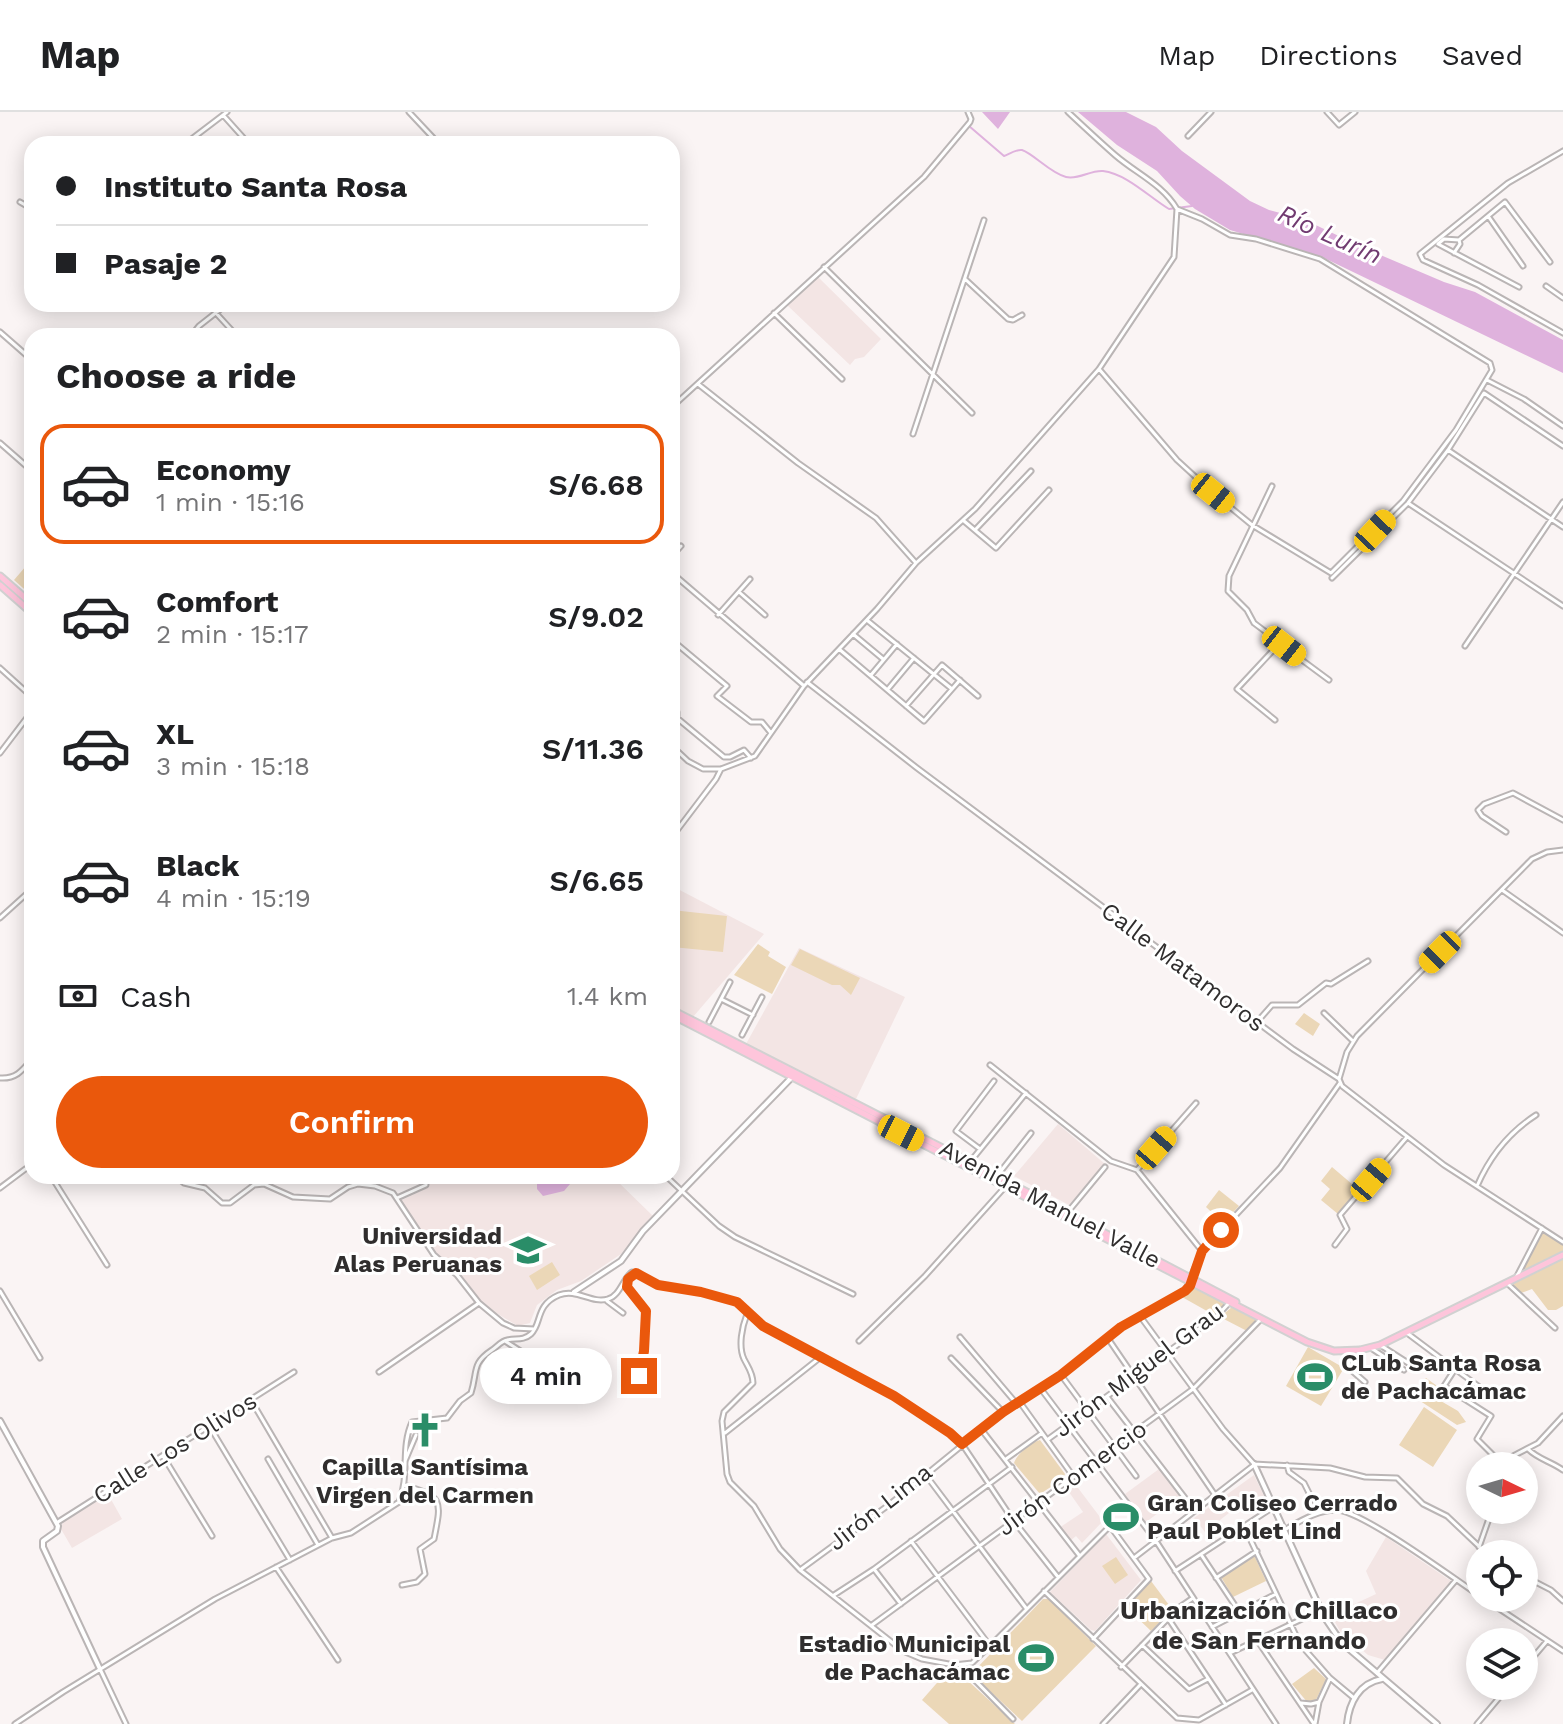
<!DOCTYPE html>
<meta charset="utf-8">
<style>
body{margin:0;font-family:"Work Sans",sans-serif;background:#f2f2f2;color:#202124;height:100vh;display:flex;flex-direction:column;font-size:30px;white-space:nowrap}
*{box-sizing:border-box;margin:0}
p{font-size:26px;color:#757577}
.icon{flex:none;width:44px;height:44px;fill:none;stroke:currentColor;stroke-width:2;stroke-linecap:round;stroke-linejoin:round}
.map{position:relative;flex:1;overflow:hidden}
.drawer{position:absolute;left:24px;top:216px;width:656px;height:856px;display:flex;flex-direction:column;background:#fff;border-radius:24px;box-shadow:0 4px 20px #0003}
.drawer>*{flex:none}
.top-card{position:absolute;left:24px;top:24px;width:656px;height:176px;border-radius:24px;box-shadow:0 4px 20px #0003;display:grid;align-content:center;height:176px;padding:0 32px;background:#fff}
.needle{width:52px;rotate:95deg}
.fabs{position:absolute;left:1466px;top:1340px;display:grid;gap:16px}
.fabs a{display:grid;place-items:center;width:72px;height:72px;border-radius:50%;background:#fff;box-shadow:0 4px 20px #0003;font-size:40px}
.end{position:absolute;width:36px;height:36px;margin:-18px;border:10px solid #ea580c;background:#fff;box-shadow:0 0 0 4px #fff}
.from{border-radius:50%}
.bubble{position:absolute;height:56px;border-radius:28px;background:#fff;box-shadow:0 4px 20px #0003;font-size:26px;font-weight:600;line-height:56px;text-align:center}
.car{position:absolute;width:24px;height:48px;margin:-24px -12px;border-radius:10px;box-shadow:0 0 6px 2px #0007;background:linear-gradient(#f5c518 24%,#345 0 40%,#f5c518 0 76%,#345 0 86%,#f5c518 0)}
.top-card b{display:flex;align-items:center;gap:28px;height:76px;font-size:30px}
.top-card b+b{border-top:2px solid #e0e0e0}
.top-card i{width:20px;height:20px;background:#202124}
ul{padding:0;list-style:none}
li{display:flex;align-items:center;gap:24px;height:120px;margin:0 16px 12px;padding:0 16px;border:4px solid transparent;border-radius:24px}
li div{flex:1}
li b{display:block;font-size:30px}
li em{font-style:normal;font-weight:600}
li.current{border-color:#ea580c}
li>.icon{width:72px;height:72px;stroke-width:1.5}
h2{padding:0 32px;font-size:36px;line-height:96px}
.pay{display:flex;align-items:center;gap:20px;height:88px;padding:0 32px;font-size:30px}
.pay p{margin-inline-start:auto}
.primary-button{display:flex;gap:16px;margin-top:auto;padding:16px 32px}
.primary-button a{flex:1;height:92px;border-radius:48px;background:#ea580c;color:#fff;font-size:32px;font-weight:600;line-height:92px;text-align:center}
header{display:flex;align-items:center;gap:48px;box-sizing:border-box;height:112px;padding:0 40px;background:#fff;border-bottom:2px solid #e0e0e0}
header strong{font-size:38px}
nav{display:flex;gap:44px;margin-inline-start:auto;font-size:28px}
.map>svg:first-child{display:block}
.built{fill:#f3e5e4}
.green{fill:#ebd7b7}
.water{fill:#dfb2dd}
.lines{fill:none;stroke-linecap:round;stroke-linejoin:round}
.stream{stroke:#dfb2dd;stroke-width:2}
.street-casing{stroke:#bab5b5;stroke-width:7}
.secondary-casing{stroke:#bab5b5;stroke-width:8}
.primary-casing{stroke:#d1d1d1;stroke-width:9}
.street{stroke:#fff;stroke-width:3}
.secondary{stroke:#fff;stroke-width:4}
.primary{stroke:#fec5db;stroke-width:5}
.route{stroke:#ea580c;stroke-width:10}
.labels{text-anchor:middle;stroke-width:6;stroke-linejoin:round;paint-order:stroke}
.street-label{font-size:24px;fill:#302e2e;stroke:#fff}
.poi-label{font-size:24px;font-weight:bold;fill:#302e2e;stroke:#fff;text-anchor:end}
.water-label{font-size:26px;font-style:italic;fill:#713b71;stroke:#fff}
.neighbourhood-label{font-size:26px;font-weight:bold;fill:#302e2e;stroke:#fff}
</style>
<header>
<strong>Map</strong>
<nav><a>Map</a><a>Directions</a><a>Saved</a></nav>
</header>
<div class="map">
<svg width="1563" height="1612" viewBox="0 0 1563 1612">
<rect width="100%" height="100%" fill="#faf4f4"/>
<path class="built" d="M818 165 881 227 864 245 855 247 850 253 787 193Z
M672 774 764 822 693 905 672 894Z
M799 836 905 885 856 987 746 932Z
M1058 1012 1105 1052 1069 1093 1014 1064Z
M430 1064H612L653 1104 621 1142 581 1169 557 1178 537 1193 530 1211 518 1214 486 1195 448 1149 433 1141 402 1092V1088L429 1075Z
M1159 1357 1180 1385 1146 1410 1125 1382Z
M1254 1363 1268 1392 1253 1401 1244 1389 1205 1420 1194 1406Z
M1072 1368 1103 1409 1082 1431 1076 1424 1070 1429 1059 1416 1083 1400 1064 1373Z
M108 1382 122 1407 72 1436 61 1417 63 1409Z
M1106 1422 1141 1468 1095 1519 1091 1518 1050 1480Z
M1386 1425 1451 1469 1385 1548 1368 1543 1340 1519 1331 1503 1376 1482 1366 1459Z"/>
<path class="green" d="M32 447V484L14 468Z
M672 798 727 804 723 840 672 835Z
M758 832 770 840 768 844 786 855 772 882 734 863Z
M800 837 860 866 851 883 840 873H832L791 853Z
M1304 901 1320 912 1313 924 1295 912Z
M1332 1055 1359 1078 1338 1102 1321 1088 1330 1077 1321 1069Z
M1219 1078 1239 1094 1223 1111 1206 1095Z
M1543 1117 1563 1131V1141L1521 1162Z
M1563 1146V1194L1556 1198H1548L1532 1177 1521 1181 1512 1171Z
M552 1150 560 1163 537 1178 529 1164Z
M1193 1174 1223 1190 1224 1195 1214 1203 1182 1185Z
M1232 1195 1257 1207 1247 1219 1220 1205Z
M1308 1235 1344 1256 1321 1294 1286 1274Z
M1426 1266 1440 1276 1434 1285 1458 1299 1466 1310 1457 1313 1414 1285Z
M1424 1295 1457 1318 1433 1355 1399 1333Z
M1040 1328 1065 1362 1063 1367 1040 1382 1014 1351C1017 1342 1031 1330 1040 1328Z
M1254 1443 1266 1469 1233 1485 1221 1465Z
M1116 1445 1128 1463 1115 1472 1102 1454Z
M1151 1469 1172 1497 1151 1519 1126 1495Z
M1043 1487H1049L1096 1534 1022 1609 974 1564 975 1558Z
M950 1556H954L1015 1612H949L922 1588Z
M1314 1556 1326 1567 1315 1590 1308 1591 1292 1572Z"/>
<path class="water" d="M982 0H1010L998 17Z
M1078 0H1126L1156 15 1182 39 1250 89 1269 98 1303 107 1364 136 1444 170 1475 180 1563 228V261L1324 146 1230 118 1195 97 1180 84 1157 59 1117 33Z
M550 1064H575L576 1065 564 1079 543 1084 537 1077V1069L540 1066 544 1070Z"/>
<g class="lines">
<path class="stream" d="M934 56 969 14 1004 44C1009 42 1017 37 1022 38 1034 42 1050 61 1066 65 1079 68 1090 58 1103 59 1127 62 1149 85 1169 97L1192 94"/>
<g class="street-casing">
<path id="street" d="M409 0 439 32
M1068 0C1083 14 1099 29 1115 43 1137 62 1162 72 1177 97L1202 107 1230 123 1256 127 1320 147 1490 251 1492 258 1456 318 1403 389 1331 461 1252 413 1213 381 1177 348 1099 257
M1327 0 1339 13 1355 0
M223 3 249 32
M1188 24 1211 0
M185 32 227 0
M1563 39 1508 71 1420 142 1423 148 1478 173 1563 221
M20 90 32 97
M1488 104 1523 154
M1454 141 1460 132 1459 128
M824 155 972 301
M965 167 1008 207 1013 208 1022 203
M1546 174 1563 186
M1519 175 1438 132 1444 127 1459 128 1505 90 1550 150
M215 200 237 224
M774 201 842 267
M0 220 32 248
M198 222 200 224
M191 224 199 214 227 192
M1487 268 1524 287 1563 314
M698 272 798 351 876 406 916 451
M672 295 924 65 970 10 971 7 968 0
M913 322 984 108
M0 331 32 359
M1448 338 1563 415
M1272 374 1229 464 1228 479 1247 498 1254 511 1278 529V533L1237 577 1275 608
M1408 391 1563 494
M964 409 996 436 1049 378
M975 418 1031 359
M672 444 681 434
M672 461 803 573
M1332 466 1408 391 1448 338 1484 281 1563 334
M739 480 765 503
M718 503 750 467
M868 509 952 577
M853 522 883 547
M672 528 727 574 717 584 751 610H762L771 621
M1279 531 1329 568
M1465 534 1563 390
M839 537 924 609 960 568
M0 556 32 585
M871 563 897 532
M807 570 917 656 1293 937 1339 967 1342 974 1444 1053 1563 1130
M888 577 914 546
M906 594 942 553 978 584
M672 597 677 600V606L724 645H730L744 638 751 646
M672 634 688 649 703 657H721L755 644 804 574 877 497 916 451 975 397 1099 257 1174 145 1177 97
M0 641 32 599
M1506 720 1482 704 1478 698 1484 692 1513 681 1563 708
M672 725 716 667 721 657
M1502 778 1563 821
M0 806 32 777
M721 887 753 903
M1324 901 1353 929
M709 910 730 870
M1257 910 1272 893H1298L1326 871 1331 872 1368 849
M742 923 762 885
M990 953 1111 1049 1137 1058 1202 1139
M0 966C16 967 22 959 32 947
M1339 967 1347 940 1357 924 1532 747 1547 740 1563 738
M980 1037 956 1019 994 969
M970 1050 1026 981
M1137 1058 1196 991
M51 1064 107 1153
M175 1064 184 1071 205 1076 222 1091H230L254 1073 264 1072 293 1085 330 1087 348 1075 358 1072 375 1074 393 1081 434 1143 457 1163 479 1191 503 1211 514 1216 534 1217
M666 1064 719 1114 735 1125 853 1182
M997 1064 1031 1021
M1477 1074C1490 1044 1508 1021 1536 1003
M0 1076 32 1052
M397 1086 426 1073V1064
M1067 1101 1105 1055
M1335 1133 1347 1117 1340 1103 1407 1025
M636 1161 630 1165 627 1175 646 1199 644 1239 639 1264
M1516 1166 1542 1116
M1507 1171 1555 1216
M0 1179 40 1246
M607 1189 623 1201
M747 1202C742 1215 738 1234 744 1247 748 1255 753 1261 753 1271L724 1300 722 1309 727 1362 730 1370 754 1394 780 1437 800 1458 903 1539 922 1547 954 1553 972 1551 990 1534 1110 1414 1149 1467 1093 1527
M1140 1204 1223 1317 1254 1352
M1407 1221 1455 1257 1444 1274 1491 1304 1477 1327 1503 1353
M960 1225 1016 1291
M1107 1225 1215 1383
M505 1229 533 1247 540 1246
M859 1229 925 1164 1005 1075
M1380 1233 1416 1256
M1371 1236 1404 1258
M1347 1239 1350 1257 1365 1270
M951 1246 1003 1300
M1455 1257 1485 1279
M379 1260 479 1191
M1061 1263 1136 1364
M1041 1277 1156 1429 1276 1612
M1108 1286 1195 1399
M251 1288 332 1426
M1019 1289 1073 1364
M210 1315 290 1448
M981 1317 1079 1443
M725 1321 822 1244
M1047 1328 1217 1204 1229 1191
M1528 1337C1538 1347 1550 1349 1563 1358
M163 1344 212 1424
M268 1347 318 1433
M1006 1347 1042 1321
M405 1349 416 1323
M1254 1352 1330 1356 1365 1365 1397 1366 1423 1392 1447 1404 1487 1442
M1287 1353 1289 1360 1304 1371 1310 1383
M1503 1354 1511 1345 1538 1331 1563 1304
M925 1362 1026 1496
M1315 1389 1321 1400
M58 1410 294 1260
M1244 1414 1300 1532 1330 1566 1354 1586
M1286 1417C1302 1408 1318 1398 1337 1398 1364 1400 1453 1466 1480 1484
M911 1429 990 1534
M1479 1435 1492 1398
M1202 1444 1240 1501
M1134 1446 1254 1353
M276 1455 338 1548
M874 1457 901 1492
M800 1458 890 1392 1003 1300 1061 1263 1121 1215 1185 1179 1202 1139 1280 1056 1340 971
M1175 1459 1275 1394
M1524 1464 1551 1478 1563 1489
M1216 1466 1257 1439
M402 1473 417 1470 425 1462 420 1437 434 1427C442 1387 443 1385 404 1373
M1044 1479 1177 1606 1199 1608 1252 1578
M834 1483 874 1457 1012 1355
M1483 1486 1563 1539
M1168 1506 1226 1593
M872 1513 1193 1277 1261 1207
M1212 1515 1276 1482
M1257 1528 1314 1612
M1142 1533 1189 1577 1208 1567
M1230 1541 1321 1498
M961 1554 1013 1607
M1121 1555 1177 1497 1193 1486
M1524 1556 1547 1529
M100 1557 126 1612
M1377 1561 1456 1468
M1301 1591 1311 1592 1319 1590
M15 1612 63 1580 215 1487 332 1426 351 1421 399 1390C410 1363 400 1336 412 1310L447 1306 460 1289 471 1281C478 1259 471 1252 492 1238 497 1235 501 1229 507 1228 516 1226 523 1229 531 1222 542 1212 535 1193 559 1183 577 1176 591 1192 608 1187 620 1184 623 1166 632 1160L658 1173 701 1180 737 1190 763 1214 894 1284 950 1321 962 1332 1013 1408 1058 1465
M1103 1612 1140 1573
M1315 1612 1319 1590 1330 1566
M1477 1612 1509 1574"/>
</g>
<g class="secondary-casing">
<path id="secondary" d="M574 1180 621 1149 643 1119 794 963
M0 1309 58 1414 57 1419 43 1429V1435L100 1557
M1254 1352 1323 1503 1342 1531 1437 1612
M1347 1612C1349 1591 1359 1571 1382 1567"/>
</g>
<g class="primary-casing">
<path id="primary" d="M0 464 32 492
M0 473 32 501
M672 898 970 1050 1236 1190
M672 903 1307 1230 1334 1239 1360 1238 1380 1233 1563 1143"/>
</g>
<use href="#street" class="street"/>
<use href="#secondary" class="secondary"/>
<use href="#primary" class="primary"/>
</g>
<g class="lines">
<path class="route" d="M639 1264 644 1239 646 1199 627 1175 628 1167 636 1161 658 1173 701 1180 737 1190 763 1214 894 1284 950 1321 962 1332 1003 1300 1061 1263 1121 1215 1185 1179 1190 1174 1202 1139 1221 1118"/>
</g>
<defs>
<g id="university-bare" transform="scale(2.76)"><path d="M0-5L7-2L0 1L-7-2ZM-4 1L0 2.5L4 1V4Q0 6-4 4Z" fill="#2a8d68" stroke="#fff" stroke-width="2.5" paint-order="stroke"/></g>
<g id="stadium-bare" transform="scale(2.76)"><path d="M0-5a6.5 5 0 1 0 0 10a6.5 5 0 1 0 0-10ZM-3.5-1.8h7v3.6h-7Z" fill="#2a8d68" stroke="#fff" stroke-width="2.5" paint-order="stroke"/></g>
<g id="church-bare" transform="scale(2.76)"><path d="M-1.2-6h2.4v3.5h3.3v2.4h-3.3V6h-2.4V-.1h-3.3v-2.4h3.3Z" fill="#2a8d68" stroke="#fff" stroke-width="2.5" paint-order="stroke"/></g>
</defs>
<g fill-rule="evenodd">
<use href="#university-bare" x="528" y="1138"/>
<use href="#stadium-bare" x="1315" y="1265"/>
<use href="#church-bare" x="425" y="1318"/>
<use href="#stadium-bare" x="1121" y="1405"/>
<use href="#stadium-bare" x="1036" y="1546"/>
</g>
<g class="labels">
<g class="street-label">
<text transform="translate(1183 855) rotate(37)" y="8">Calle Matamoros</text>
<text transform="translate(1050 1092) rotate(28)" y="8">Avenida Manuel Valle</text>
<text transform="translate(1139 1258) rotate(-37)" y="8">Jirón Miguel Grau</text>
<text transform="translate(175 1336) rotate(-32)" y="8">Calle Los Olivos</text>
<text transform="translate(1072 1366) rotate(-36)" y="8">Jirón Comercio</text>
<text transform="translate(880 1395) rotate(-38)" y="8">Jirón Lima</text>
</g>
<g class="poi-label">
<text x="502" y="1132">Universidad<tspan x="502" dy="28">Alas Peruanas</tspan></text>
<text x="1341" y="1259" text-anchor="start">CLub Santa Rosa<tspan x="1341" dy="28">de Pachacámac</tspan></text>
<text x="425" y="1363" text-anchor="middle">Capilla Santísima<tspan x="425" dy="28">Virgen del Carmen</tspan></text>
<text x="1147" y="1399" text-anchor="start">Gran Coliseo Cerrado<tspan x="1147" dy="28">Paul Poblet Lind</tspan></text>
<text x="1010" y="1540">Estadio Municipal<tspan x="1010" dy="28">de Pachacámac</tspan></text>
</g>
<g class="water-label">
<text transform="translate(1330 122) rotate(24)" y="9">Río Lurín</text>
</g>
<g class="neighbourhood-label">
<text x="1259" y="1507">Urbanización Chillaco<tspan x="1259" dy="30">de San Fernando</tspan></text>
</g>
</g>
</svg>
<div class="fabs">
<a><svg class="needle" viewBox="-14 -14 28 28"><path d="M0-13l5 13h-10z" fill="#e53935"/><path d="M0 13l5-13h-10z" fill="#757577"/></svg></a>
<a><svg class="icon" aria-label="locate" viewBox="0 0 24 24"><circle cx="12" cy="12" r="6"/><path d="M12 2v4M12 18v4M2 12h4M18 12h4"/></svg></a>
<a><svg class="icon" aria-label="layers" viewBox="0 0 24 24"><path d="M12 4l9 5-9 5-9-5zM3 14l9 5 9-5"/></svg></a>
</div>
<i class="end from" style="left:1221px;top:1118px"></i>
<i class="end" style="left:639px;top:1264px"></i>
<div class="bubble" style="left:480px;top:1236px;width:132px">4 min</div>
<i class="car" style="left:1213px;top:381px;rotate:129deg"></i>
<i class="car" style="left:1375px;top:419px;rotate:43deg"></i>
<i class="car" style="left:1284px;top:534px;rotate:128deg"></i>
<i class="car" style="left:1440px;top:840px;rotate:225deg"></i>
<i class="car" style="left:901px;top:1021px;rotate:117deg"></i>
<i class="car" style="left:1156px;top:1036px;rotate:41deg"></i>
<i class="car" style="left:1371px;top:1068px;rotate:40deg"></i>
<div class="top-card">
<b><i class="from"></i>Instituto Santa Rosa</b>
<b><i></i>Pasaje 2</b>
</div>
<section class="drawer">
<h2>Choose a ride</h2>
<ul>
<li class="current"><svg class="icon" aria-label="car" viewBox="0 0 24 24"><path d="M5 17H2v-5l4-1 3-4h7l3 4 3 1v5h-3M9 17h6M6 11h13"/><circle cx="7" cy="17" r="2"/><circle cx="17" cy="17" r="2"/></svg><div><b>Economy</b><p>1 min · 15:16</p></div><em>S/6.68</em></li>
<li><svg class="icon" aria-label="car" viewBox="0 0 24 24"><path d="M5 17H2v-5l4-1 3-4h7l3 4 3 1v5h-3M9 17h6M6 11h13"/><circle cx="7" cy="17" r="2"/><circle cx="17" cy="17" r="2"/></svg><div><b>Comfort</b><p>2 min · 15:17</p></div><em>S/9.02</em></li>
<li><svg class="icon" aria-label="car" viewBox="0 0 24 24"><path d="M5 17H2v-5l4-1 3-4h7l3 4 3 1v5h-3M9 17h6M6 11h13"/><circle cx="7" cy="17" r="2"/><circle cx="17" cy="17" r="2"/></svg><div><b>XL</b><p>3 min · 15:18</p></div><em>S/11.36</em></li>
<li><svg class="icon" aria-label="car" viewBox="0 0 24 24"><path d="M5 17H2v-5l4-1 3-4h7l3 4 3 1v5h-3M9 17h6M6 11h13"/><circle cx="7" cy="17" r="2"/><circle cx="17" cy="17" r="2"/></svg><div><b>Black</b><p>4 min · 15:19</p></div><em>S/6.65</em></li>
</ul>
<div class="pay"><svg class="icon" aria-label="cash" viewBox="0 0 24 24"><path d="M3 7h18v10H3z"/><circle cx="12" cy="12" r="2"/></svg>Cash<p>1.4 km</p></div>
<div class="primary-button"><a>Confirm</a></div>
</section>
</div>
